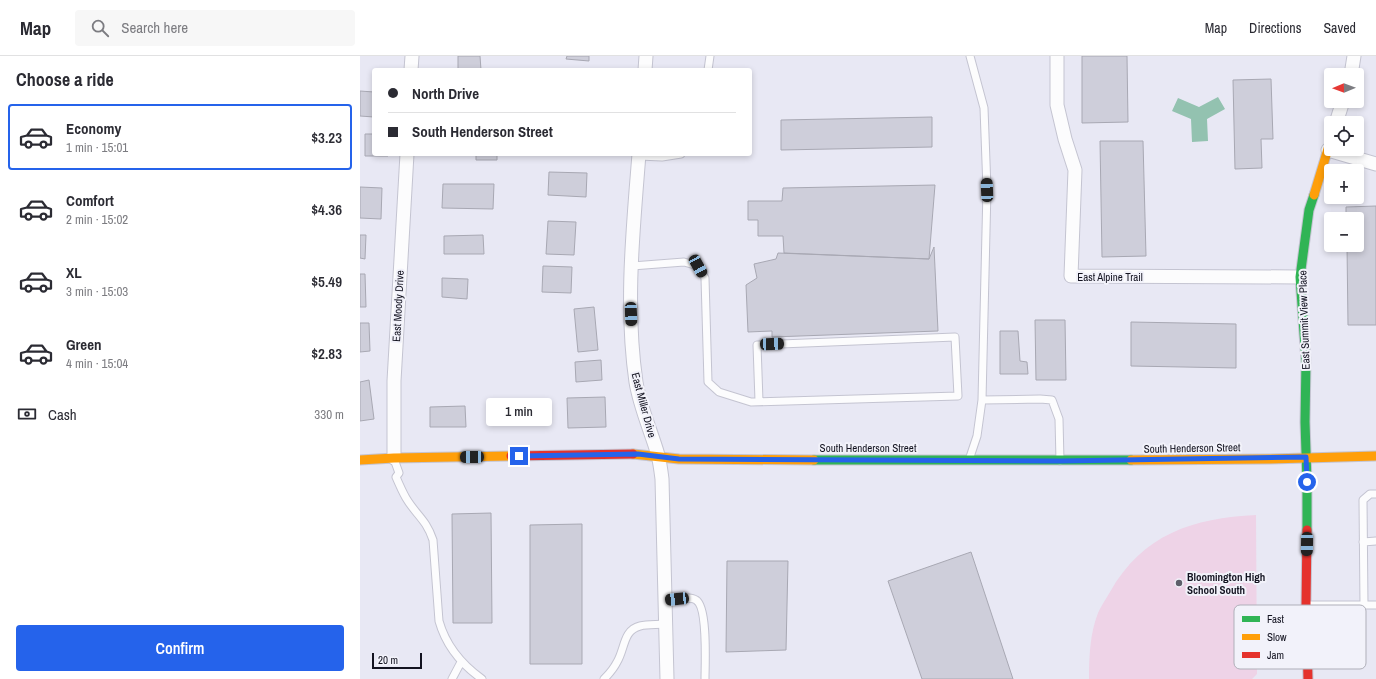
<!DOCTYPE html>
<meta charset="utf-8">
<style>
body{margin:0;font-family:"Archivo Narrow",sans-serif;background:#f7f7f7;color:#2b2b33;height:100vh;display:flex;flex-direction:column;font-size:15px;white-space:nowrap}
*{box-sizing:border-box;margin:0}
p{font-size:13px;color:#7c7c81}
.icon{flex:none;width:22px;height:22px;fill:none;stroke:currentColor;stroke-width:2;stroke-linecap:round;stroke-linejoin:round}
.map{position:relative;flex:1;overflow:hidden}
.side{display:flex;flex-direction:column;background:#fff;width:360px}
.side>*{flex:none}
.guide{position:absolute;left:12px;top:12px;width:380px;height:88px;border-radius:4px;box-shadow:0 2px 6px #0003;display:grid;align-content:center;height:88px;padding:0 16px;background:#fff}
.needle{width:26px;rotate:269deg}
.tools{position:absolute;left:964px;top:12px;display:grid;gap:8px}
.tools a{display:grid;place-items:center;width:40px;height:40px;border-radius:4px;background:#fff;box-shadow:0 2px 6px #0003;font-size:20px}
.scale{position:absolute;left:12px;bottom:10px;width:50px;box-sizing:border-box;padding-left:4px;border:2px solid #131320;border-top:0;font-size:11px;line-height:14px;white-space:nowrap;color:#131320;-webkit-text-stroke:3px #f2f2fa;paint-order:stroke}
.end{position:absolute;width:18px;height:18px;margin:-9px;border:5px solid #2563eb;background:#fff;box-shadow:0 0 0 2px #fff}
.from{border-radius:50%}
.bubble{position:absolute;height:28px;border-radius:4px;background:#fff;box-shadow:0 2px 6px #0003;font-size:13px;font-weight:600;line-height:28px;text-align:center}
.car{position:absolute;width:12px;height:24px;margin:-12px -6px;border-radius:5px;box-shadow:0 0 3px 1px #0007;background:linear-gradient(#222 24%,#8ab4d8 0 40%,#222 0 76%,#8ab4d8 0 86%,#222 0)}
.guide b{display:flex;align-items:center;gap:14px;height:38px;font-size:15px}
.guide b+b{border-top:1px solid #e1e1e2}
.guide i{width:10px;height:10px;background:#2b2b33}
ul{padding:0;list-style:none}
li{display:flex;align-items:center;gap:12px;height:66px;margin:0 8px 6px;padding:0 8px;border:2px solid transparent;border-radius:4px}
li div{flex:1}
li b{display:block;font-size:15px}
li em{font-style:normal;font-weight:600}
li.selected{border-color:#2563eb}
li>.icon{width:36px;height:36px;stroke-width:1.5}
h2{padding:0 16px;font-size:18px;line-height:48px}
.pay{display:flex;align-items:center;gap:10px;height:44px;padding:0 16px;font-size:15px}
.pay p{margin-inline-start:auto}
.action{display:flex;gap:8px;margin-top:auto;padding:8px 16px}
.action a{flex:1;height:46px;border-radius:4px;background:#2563eb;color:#fff;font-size:16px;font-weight:600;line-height:46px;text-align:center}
header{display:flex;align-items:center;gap:24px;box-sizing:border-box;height:56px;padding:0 20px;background:#fff;border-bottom:1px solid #e1e1e2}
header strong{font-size:19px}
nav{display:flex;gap:22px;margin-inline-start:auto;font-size:14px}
.search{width:280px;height:36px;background:#f7f7f7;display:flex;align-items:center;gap:10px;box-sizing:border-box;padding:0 14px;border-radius:4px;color:#7c7c81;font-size:15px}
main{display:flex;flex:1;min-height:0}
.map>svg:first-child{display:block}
.green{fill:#eed3e7}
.water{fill:#93c2b0}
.building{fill:#ceceda;stroke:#a8a8b3}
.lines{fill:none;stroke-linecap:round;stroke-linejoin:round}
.lane-casing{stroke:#c4c4d1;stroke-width:9}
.street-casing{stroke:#c4c4d1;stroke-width:15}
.fast-casing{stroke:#c4c4d1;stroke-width:11}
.slow-casing{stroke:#c4c4d1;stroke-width:11}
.jam-casing{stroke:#c4c4d1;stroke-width:11}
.lane{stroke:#fcfcfd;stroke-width:7}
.street{stroke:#fcfcfd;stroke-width:13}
.fast{stroke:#30b455;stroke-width:9}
.slow{stroke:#ff9f0a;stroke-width:9}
.jam{stroke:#e5322d;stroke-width:9}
.route{stroke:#2563eb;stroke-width:5}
.poi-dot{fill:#5e5e6a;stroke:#f2f2fa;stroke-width:1.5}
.labels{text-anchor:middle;stroke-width:4;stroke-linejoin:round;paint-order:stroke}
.street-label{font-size:11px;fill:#131320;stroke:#f2f2fa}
.poi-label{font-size:11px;font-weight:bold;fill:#131320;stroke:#f2f2fa;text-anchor:start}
.key{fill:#f2f2fa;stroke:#afafb9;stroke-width:1}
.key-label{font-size:11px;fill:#131320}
</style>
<header>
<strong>Map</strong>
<div class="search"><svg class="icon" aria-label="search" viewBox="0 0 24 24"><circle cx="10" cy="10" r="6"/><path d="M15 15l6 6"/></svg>Search here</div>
<nav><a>Map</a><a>Directions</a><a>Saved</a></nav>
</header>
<main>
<section class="side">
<h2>Choose a ride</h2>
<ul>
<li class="selected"><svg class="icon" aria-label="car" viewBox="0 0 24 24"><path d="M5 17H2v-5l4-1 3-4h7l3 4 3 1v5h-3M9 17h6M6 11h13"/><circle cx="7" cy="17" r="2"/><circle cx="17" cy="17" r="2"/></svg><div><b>Economy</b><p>1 min · 15:01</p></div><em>$3.23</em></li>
<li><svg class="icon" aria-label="car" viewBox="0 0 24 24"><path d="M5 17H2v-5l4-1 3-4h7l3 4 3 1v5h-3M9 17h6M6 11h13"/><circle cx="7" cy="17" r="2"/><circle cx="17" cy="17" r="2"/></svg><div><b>Comfort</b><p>2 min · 15:02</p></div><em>$4.36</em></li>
<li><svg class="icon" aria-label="car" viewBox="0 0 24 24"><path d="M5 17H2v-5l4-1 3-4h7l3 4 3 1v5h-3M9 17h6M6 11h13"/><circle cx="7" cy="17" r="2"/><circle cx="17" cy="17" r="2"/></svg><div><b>XL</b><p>3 min · 15:03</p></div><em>$5.49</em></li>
<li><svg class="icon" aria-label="car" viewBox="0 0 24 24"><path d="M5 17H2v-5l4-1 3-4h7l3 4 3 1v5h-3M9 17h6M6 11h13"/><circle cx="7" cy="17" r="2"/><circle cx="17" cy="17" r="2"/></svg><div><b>Green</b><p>4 min · 15:04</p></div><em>$2.83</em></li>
</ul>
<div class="pay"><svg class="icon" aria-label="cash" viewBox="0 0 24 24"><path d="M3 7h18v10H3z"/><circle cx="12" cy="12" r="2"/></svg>Cash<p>330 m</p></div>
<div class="action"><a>Confirm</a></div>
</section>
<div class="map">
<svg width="1016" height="623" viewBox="0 0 1016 623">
<rect width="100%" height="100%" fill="#e8e8f4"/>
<path class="green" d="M896 459 897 618 892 623H729C729 601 730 577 738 557 741 550 746 543 750 536 783 478 833 462 896 459Z"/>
<path class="water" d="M858 41 865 53 847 63 848 85 832 86 831 63 812 55 818 42 839 51Z"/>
<path class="building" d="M98 0H120L121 14H98Z
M207 0H229V5L206 3Z
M722 0H767L768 66 722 67Z
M911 23 913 83H901L902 112 875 113 873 24Z
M0 35 14 36V61L0 60Z
M572 61V91L421 94V64Z
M5 78H14V98H28V100H5Z
M740 85H783L786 200 742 201Z
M116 98H137V104H116Z
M189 116 227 117 226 141 188 139Z
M83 128H134L133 153 82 152Z
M575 129 569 203 424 197 423 180H398V164H388V145H422L423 132Z
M0 131 22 132 21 163 0 162Z
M1016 150V269H988L987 189H997V163H986V151Z
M188 165 216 166 214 199 186 198Z
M0 179H6L5 203 0 202Z
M123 179 124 198H84V180Z
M574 191 578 275 412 281V275L388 276 386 229 397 222 394 208 416 203 418 197 569 203Z
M183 210 212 211 211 237 182 236Z
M0 218H5L6 251H0Z
M82 222 108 223 107 243 82 241Z
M234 251 238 294 218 296 214 253Z
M675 264H705L706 324H676Z
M771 266 876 268V312L771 310Z
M0 267H9L10 295 0 296Z
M640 275H658L660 305 667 306 668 318H640Z
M241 304 242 324 216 326 215 306Z
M9 324 14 363 0 365V326Z
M245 341 246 371 208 372 207 342Z
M105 350 106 371H70V351Z
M131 457 132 567H93L92 458Z
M222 468V608H170V469Z
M611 496 653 623H562L528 525Z
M367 505H428L426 594 366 596Z"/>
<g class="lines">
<g class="lane-casing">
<path id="lane" d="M348 14 350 0
M279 100 302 101 321 98
M272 210 324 206 338 210 345 222 348 326 359 336 391 346 598 340 595 281 397 289 399 345
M622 344 680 343 692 344 699 363 700 405
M34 403 39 417 36 421C39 428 42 435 46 442 56 459 66 463 73 484L79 565C86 590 101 608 122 623
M609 404 617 380 622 344 627 133 624 52 610 0
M1003 486 1016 485
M305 544C313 544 328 539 336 544 348 551 345 609 345 623
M946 549H1016
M1004 549 1003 444 1010 438H1016
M92 623 101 606
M244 623C249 618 254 612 257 606 265 593 263 574 280 570 288 568 297 569 306 568"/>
</g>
<g class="street-casing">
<path id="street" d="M697 0V49L705 83 715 114 711 220 940 221
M51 14 52 0
M285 14 286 0
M991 19 994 0
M976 67 983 45
M968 94 1016 108
M279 98C273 174 265 251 276 326 280 351 291 375 298 399 300 407 301 415 302 423L307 623
M34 402V325L47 98"/>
</g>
<g class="fast-casing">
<path id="fast" d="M454 404H771
M947 474V426L945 366 946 305 940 221 949 154 954 139"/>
</g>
<g class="slow-casing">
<path id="slow" d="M954 139 971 83
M273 398 319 403 454 404
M0 404 34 402 151 400
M771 404 910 403 1016 400"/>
</g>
<g class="jam-casing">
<path id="jam" d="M151 400 273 398
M947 474 946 549 948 623"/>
</g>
<use href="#lane" class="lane"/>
<use href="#street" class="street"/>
<use href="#fast" class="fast"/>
<use href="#slow" class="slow"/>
<use href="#jam" class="jam"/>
</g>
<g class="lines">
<path class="route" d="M159 400 278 398 319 403 700 405 946 401 947 426"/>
</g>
<circle class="poi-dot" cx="819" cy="527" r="4"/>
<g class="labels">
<g class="street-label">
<text x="750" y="225">East Alpine Trail</text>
<text transform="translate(38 250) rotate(-87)" y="4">East Moody Drive</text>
<text transform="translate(944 264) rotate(-92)" y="4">East Summit View Place</text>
<text transform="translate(284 349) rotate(75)" y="4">East Miller Drive</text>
<text x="508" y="396">South Henderson Street</text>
<text transform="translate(832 392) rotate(-1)" y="4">South Henderson Street</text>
</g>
<g class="poi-label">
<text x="827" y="525">Bloomington High<tspan x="827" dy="13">School South</tspan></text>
</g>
</g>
<rect x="874" y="549" width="132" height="64" rx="6" class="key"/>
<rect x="882" y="560" width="18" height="6" fill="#30b455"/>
<rect x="882" y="578" width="18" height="6" fill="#ff9f0a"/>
<rect x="882" y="596" width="18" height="6" fill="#e5322d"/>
<g class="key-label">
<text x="907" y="567">Fast</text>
<text x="907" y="585">Slow</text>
<text x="907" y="603">Jam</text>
</g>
</svg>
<div class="tools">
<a><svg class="needle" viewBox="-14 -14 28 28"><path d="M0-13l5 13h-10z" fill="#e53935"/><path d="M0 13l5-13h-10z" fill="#7c7c81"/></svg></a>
<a><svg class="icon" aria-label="locate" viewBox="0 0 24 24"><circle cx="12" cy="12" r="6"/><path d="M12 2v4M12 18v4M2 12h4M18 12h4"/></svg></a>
<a>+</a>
<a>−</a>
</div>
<div class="scale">20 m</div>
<i class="end from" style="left:947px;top:426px"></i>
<i class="end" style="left:159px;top:400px"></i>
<div class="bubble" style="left:126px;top:342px;width:66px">1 min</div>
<i class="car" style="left:627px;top:134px;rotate:358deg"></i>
<i class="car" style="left:338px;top:210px;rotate:151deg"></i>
<i class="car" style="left:271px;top:258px;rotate:178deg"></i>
<i class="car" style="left:412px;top:288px;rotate:88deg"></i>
<i class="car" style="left:112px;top:401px;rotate:269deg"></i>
<i class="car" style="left:947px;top:488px;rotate:181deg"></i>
<i class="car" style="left:317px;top:543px;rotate:264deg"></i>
<div class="guide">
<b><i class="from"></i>North Drive</b>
<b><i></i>South Henderson Street</b>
</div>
</div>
</main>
